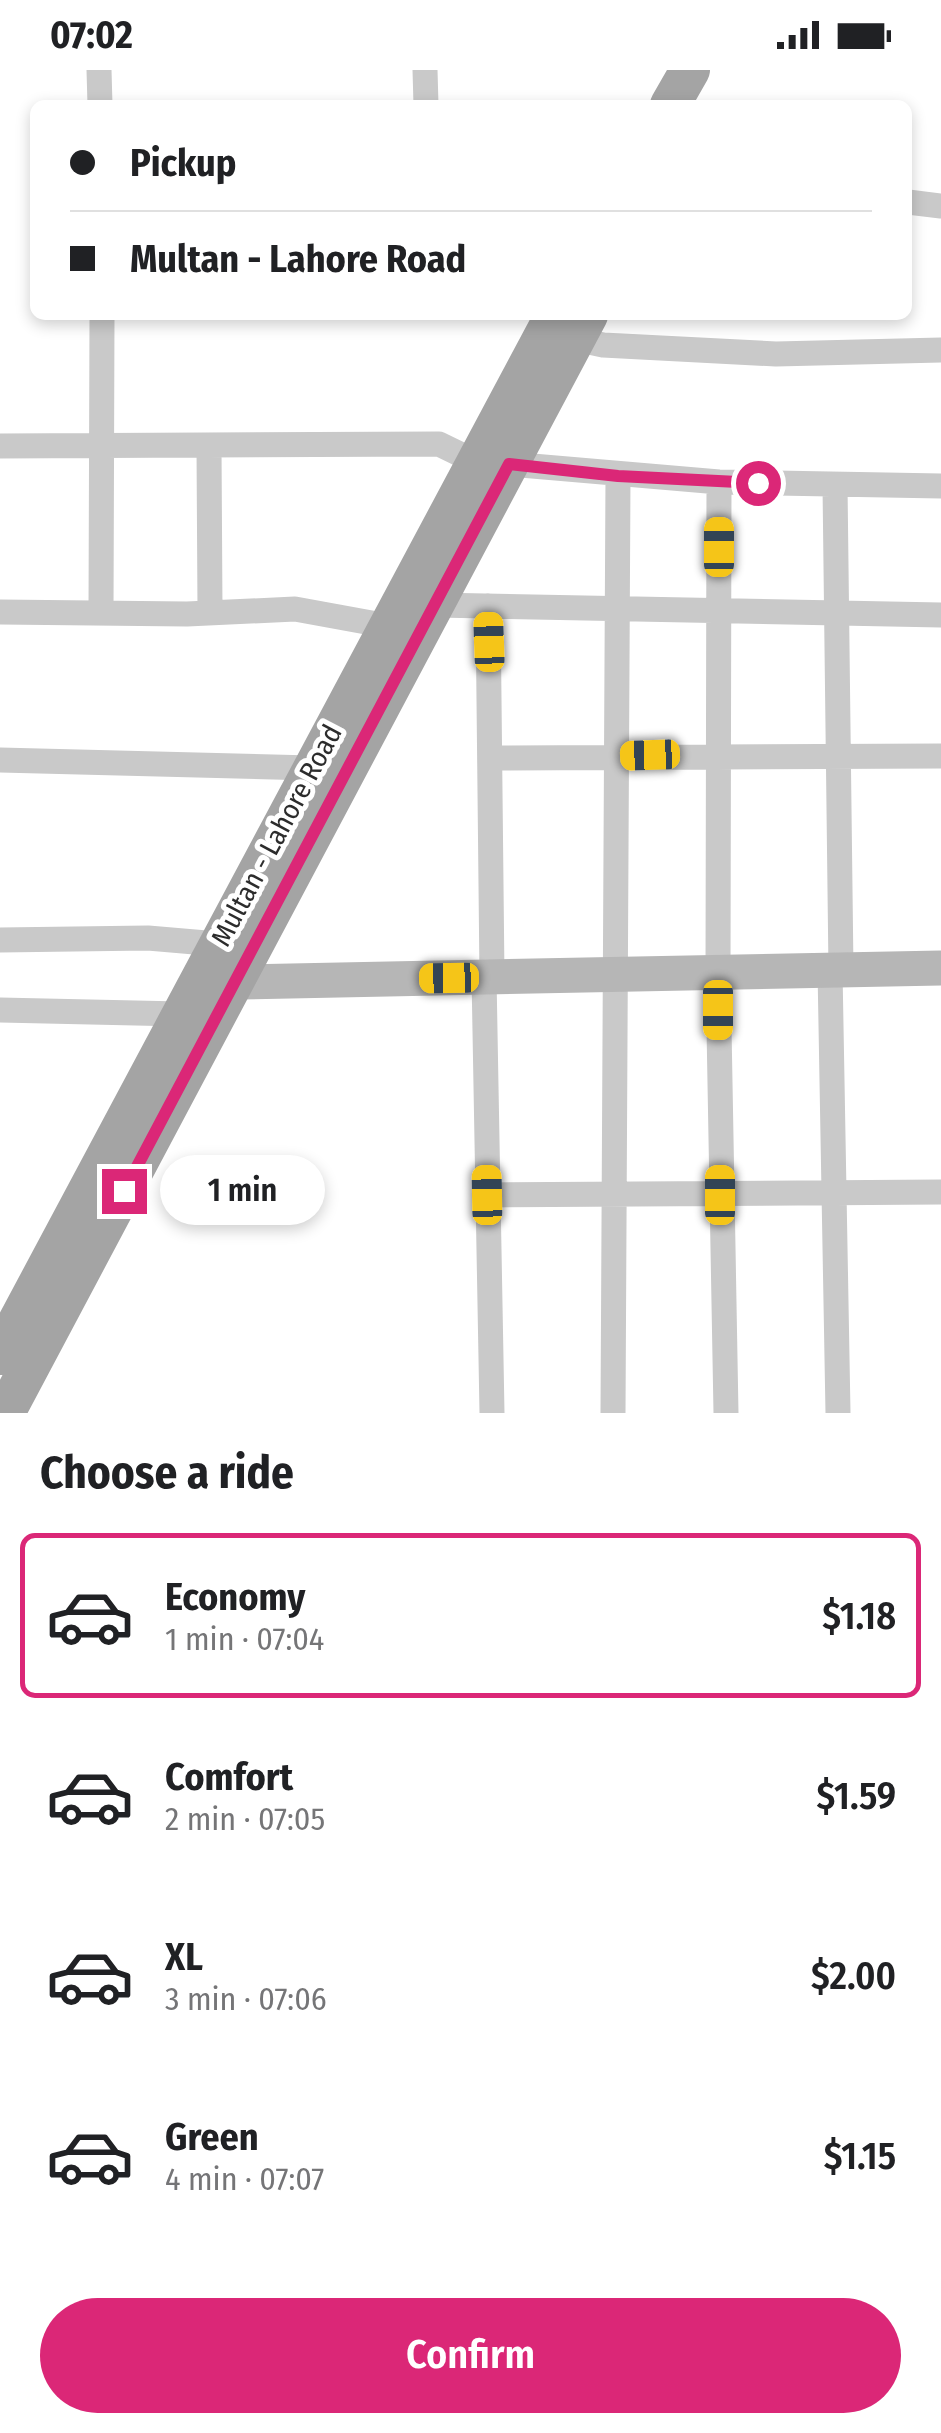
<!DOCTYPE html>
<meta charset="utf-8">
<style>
body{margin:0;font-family:"Fira Sans Condensed",sans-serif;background:#f2f2f2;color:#202124;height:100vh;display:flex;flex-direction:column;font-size:38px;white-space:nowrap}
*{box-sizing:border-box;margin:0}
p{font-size:32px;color:#757577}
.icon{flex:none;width:55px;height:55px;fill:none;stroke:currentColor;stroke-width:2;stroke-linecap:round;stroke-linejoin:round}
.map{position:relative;height:1343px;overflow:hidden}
.details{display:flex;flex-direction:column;background:#fff;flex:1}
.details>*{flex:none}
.hud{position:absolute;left:30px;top:30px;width:882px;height:220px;border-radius:15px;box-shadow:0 5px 15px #0003;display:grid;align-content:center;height:220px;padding:0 40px;background:#fff}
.end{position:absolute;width:45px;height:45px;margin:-22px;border:12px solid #db2777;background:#fff;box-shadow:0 0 0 5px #fff}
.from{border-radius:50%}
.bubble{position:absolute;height:70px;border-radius:35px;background:#fff;box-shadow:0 5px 15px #0003;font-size:32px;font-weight:600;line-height:70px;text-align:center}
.car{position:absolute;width:30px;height:60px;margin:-30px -15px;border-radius:12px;box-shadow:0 0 8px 2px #0007;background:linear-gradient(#f5c518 24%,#345 0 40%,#f5c518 0 76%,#345 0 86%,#f5c518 0)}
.hud b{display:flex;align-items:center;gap:35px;height:95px;font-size:38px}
.hud b+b{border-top:2px solid #e0e0e0}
.hud i{width:25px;height:25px;background:#202124}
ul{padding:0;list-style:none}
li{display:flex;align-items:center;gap:30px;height:165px;margin:0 20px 15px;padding:0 20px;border:5px solid transparent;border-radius:15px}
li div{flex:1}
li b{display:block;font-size:38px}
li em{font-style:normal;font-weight:600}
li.selected{border-color:#db2777}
li>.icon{width:90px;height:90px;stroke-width:1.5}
h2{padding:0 40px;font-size:45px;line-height:120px}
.button{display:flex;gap:20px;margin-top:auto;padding:20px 40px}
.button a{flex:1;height:115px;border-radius:60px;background:#db2777;color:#fff;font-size:40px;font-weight:600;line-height:115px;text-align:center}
.status{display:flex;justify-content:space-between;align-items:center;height:70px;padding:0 50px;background:#fff;direction:ltr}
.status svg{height:28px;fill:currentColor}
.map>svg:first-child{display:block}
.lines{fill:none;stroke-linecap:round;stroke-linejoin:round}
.street{stroke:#c9c9c9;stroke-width:25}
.secondary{stroke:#b6b6b6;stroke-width:35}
.primary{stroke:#a4a4a4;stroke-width:40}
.route{stroke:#db2777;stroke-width:12}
.labels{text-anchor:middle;stroke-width:10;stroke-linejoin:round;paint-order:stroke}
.street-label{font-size:28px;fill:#2c2c2c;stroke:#fff}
</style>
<div class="status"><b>07:02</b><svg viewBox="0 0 49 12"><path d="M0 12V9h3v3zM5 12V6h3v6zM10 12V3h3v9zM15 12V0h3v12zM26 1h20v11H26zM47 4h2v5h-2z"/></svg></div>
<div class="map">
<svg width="941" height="1343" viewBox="0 0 941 1343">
<rect width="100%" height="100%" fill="#fff"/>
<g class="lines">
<path class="street" d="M99 0 100 35
M425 0 426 35
M908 132 941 136
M575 269 603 275 776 284 941 280
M0 376 439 374 476 392
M209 376 210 542
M509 394 719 412 941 416
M719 412 718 903 726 1343
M835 415 841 900
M436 535 941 545
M488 536 492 907
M0 542 187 544 295 539 388 556
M101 543 102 245
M492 688 941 686
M0 690 312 698
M0 870 148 868 218 874
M830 900 838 1343
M484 907 492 1343
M0 940 181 944
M487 1125 941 1122
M613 1343 618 406"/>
<path class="secondary" d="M237 912 941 898"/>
<path class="primary" d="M670 35 690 0
M0 1285 555 245
M5 1343 588 245"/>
</g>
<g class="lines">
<path class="route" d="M124 1121 509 394 618 406 758 413"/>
</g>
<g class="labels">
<g class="street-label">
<text transform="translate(276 765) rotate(-62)" y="10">Multan - Lahore Road</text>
</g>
</g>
</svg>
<i class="end from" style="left:758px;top:413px"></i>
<i class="end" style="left:124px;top:1121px"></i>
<div class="bubble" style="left:160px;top:1085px;width:165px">1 min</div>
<i class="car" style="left:719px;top:477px;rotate:0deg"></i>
<i class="car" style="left:489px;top:572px;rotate:358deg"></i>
<i class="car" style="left:650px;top:685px;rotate:268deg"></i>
<i class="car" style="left:449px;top:908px;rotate:269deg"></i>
<i class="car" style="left:718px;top:940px;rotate:180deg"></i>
<i class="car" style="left:487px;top:1125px;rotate:359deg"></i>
<i class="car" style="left:720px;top:1125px;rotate:0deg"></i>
<div class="hud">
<b><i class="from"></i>Pickup</b>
<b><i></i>Multan - Lahore Road</b>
</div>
</div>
<section class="details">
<h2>Choose a ride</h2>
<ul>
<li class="selected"><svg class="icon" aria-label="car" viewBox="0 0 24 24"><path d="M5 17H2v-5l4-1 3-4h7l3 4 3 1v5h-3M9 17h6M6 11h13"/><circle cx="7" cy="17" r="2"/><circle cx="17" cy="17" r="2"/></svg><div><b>Economy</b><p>1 min · 07:04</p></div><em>$1.18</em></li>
<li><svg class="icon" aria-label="car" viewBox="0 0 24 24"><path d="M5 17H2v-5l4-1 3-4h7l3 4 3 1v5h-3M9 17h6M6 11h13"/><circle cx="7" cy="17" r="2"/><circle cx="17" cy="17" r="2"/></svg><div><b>Comfort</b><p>2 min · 07:05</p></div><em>$1.59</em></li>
<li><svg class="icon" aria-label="car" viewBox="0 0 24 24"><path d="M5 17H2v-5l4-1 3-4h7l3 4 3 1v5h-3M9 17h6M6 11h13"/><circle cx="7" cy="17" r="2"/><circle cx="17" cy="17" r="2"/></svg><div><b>XL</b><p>3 min · 07:06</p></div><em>$2.00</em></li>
<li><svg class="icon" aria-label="car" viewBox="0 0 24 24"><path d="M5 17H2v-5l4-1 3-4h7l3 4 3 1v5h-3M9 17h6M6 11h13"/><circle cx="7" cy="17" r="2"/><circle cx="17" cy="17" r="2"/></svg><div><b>Green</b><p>4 min · 07:07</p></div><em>$1.15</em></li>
</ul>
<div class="button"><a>Confirm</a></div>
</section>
